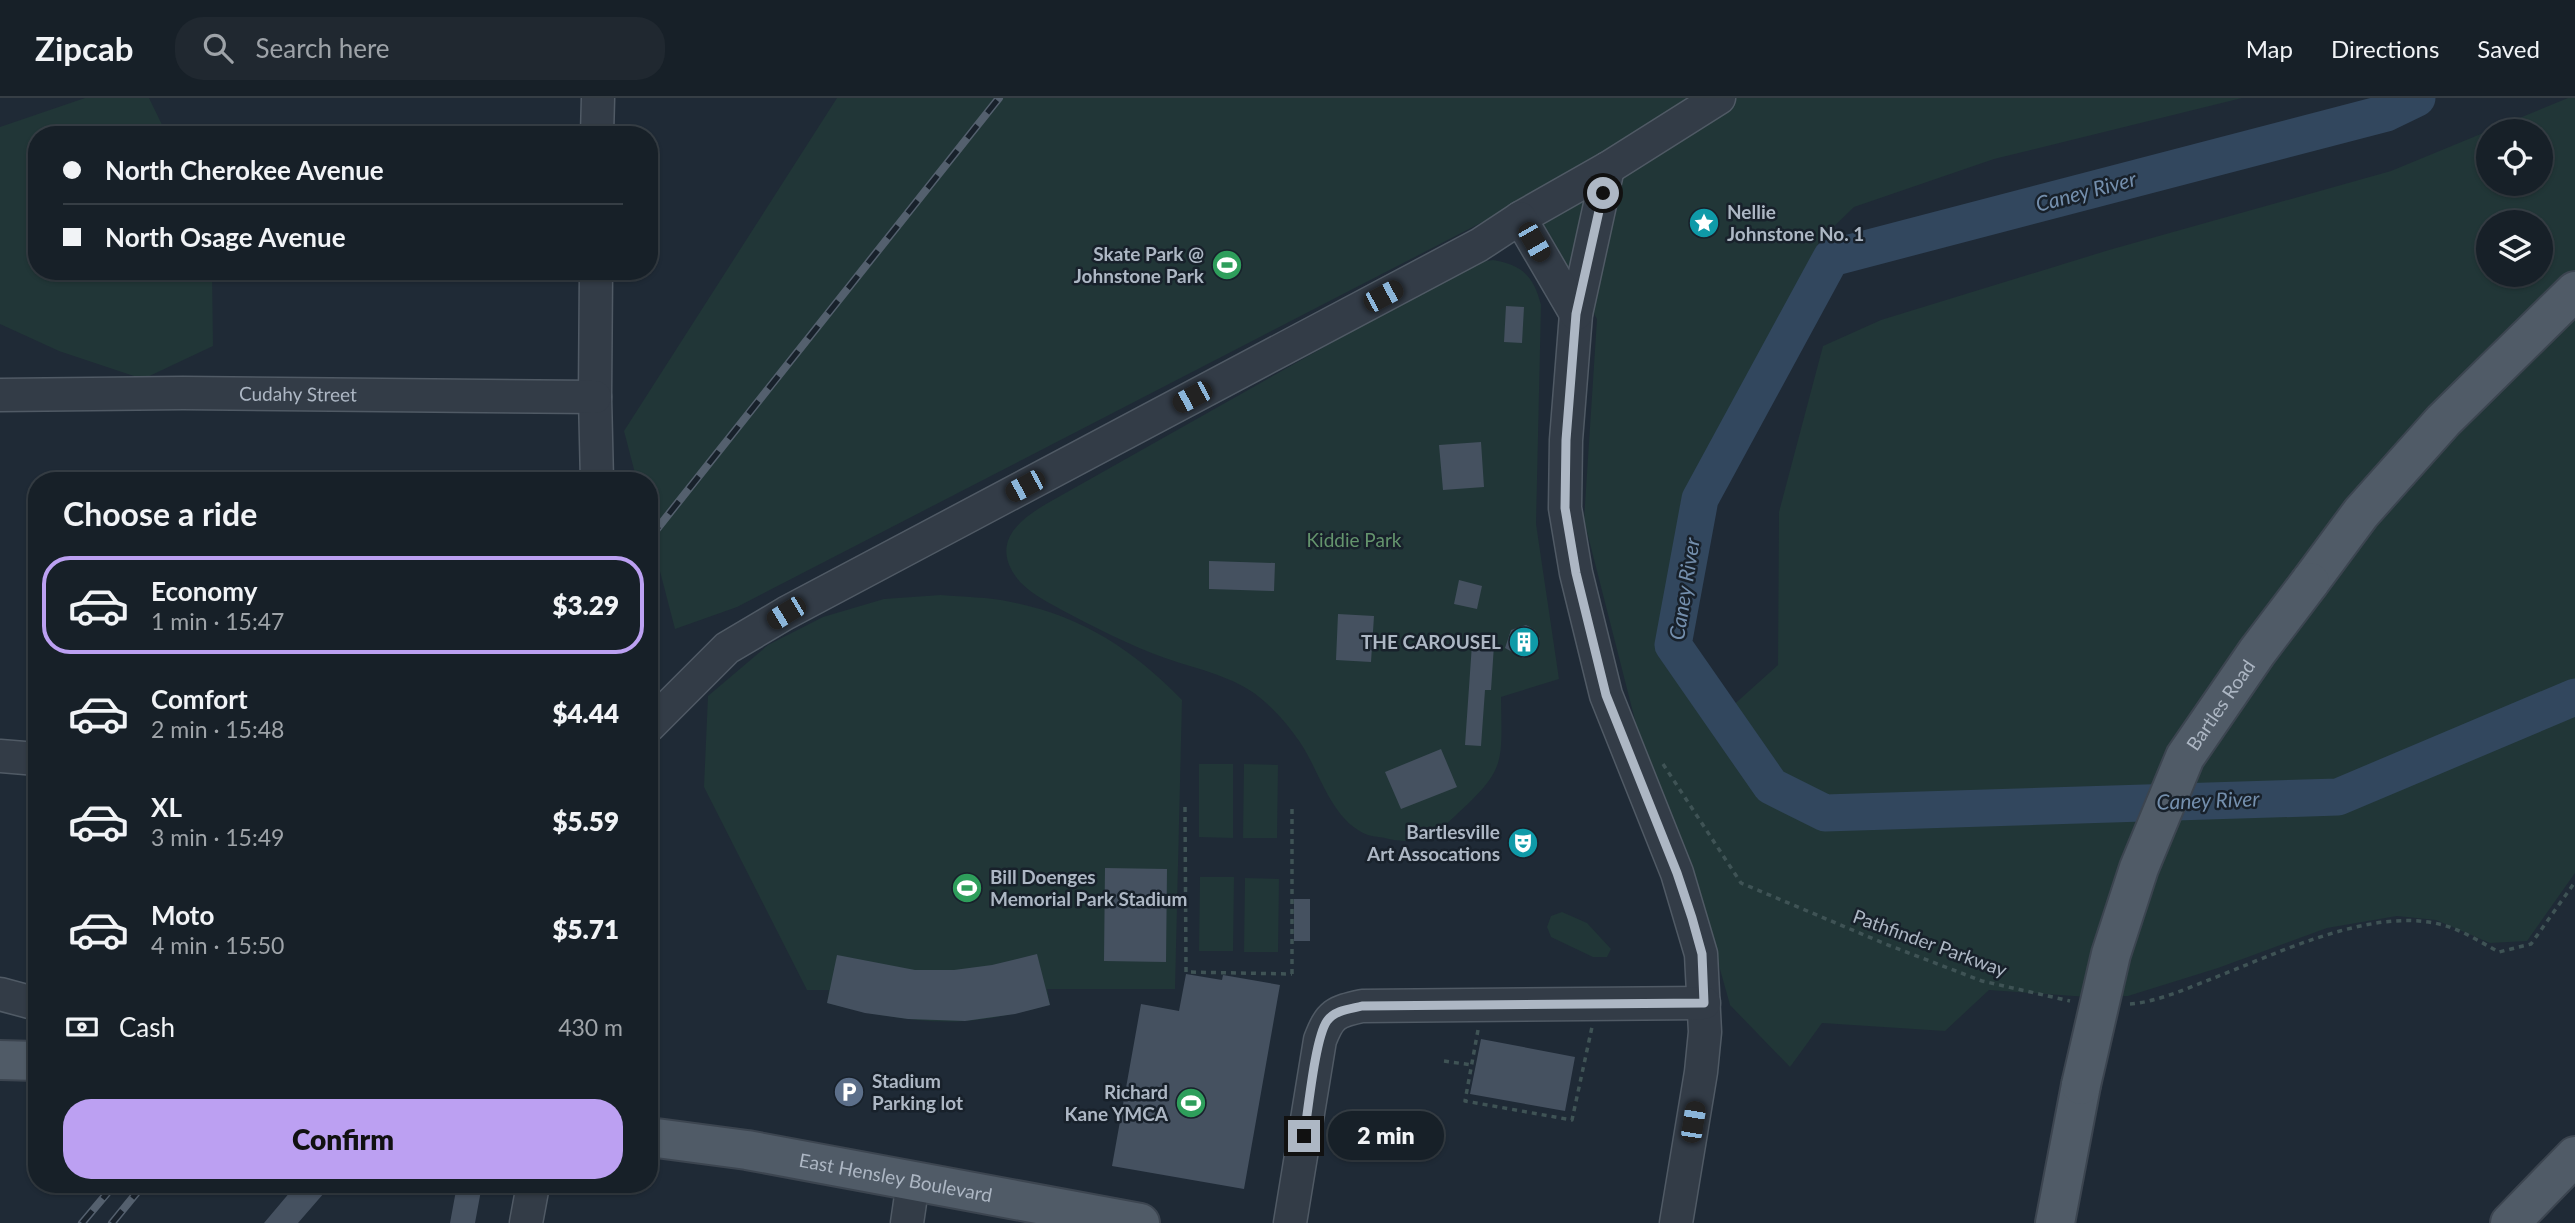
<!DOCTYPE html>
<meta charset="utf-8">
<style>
body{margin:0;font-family:Lato,sans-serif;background:#202830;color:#f1f3f6;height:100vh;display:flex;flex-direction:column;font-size:26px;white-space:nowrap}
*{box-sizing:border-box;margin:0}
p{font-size:23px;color:#9ea3a8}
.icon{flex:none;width:38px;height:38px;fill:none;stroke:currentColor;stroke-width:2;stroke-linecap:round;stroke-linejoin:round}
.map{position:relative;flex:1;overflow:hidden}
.sheet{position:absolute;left:28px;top:374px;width:630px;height:721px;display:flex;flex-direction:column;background:#172028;border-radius:28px;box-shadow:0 2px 5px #0004,0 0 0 2px #363e45}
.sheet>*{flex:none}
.hud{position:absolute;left:28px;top:28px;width:630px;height:154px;border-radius:28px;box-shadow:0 2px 5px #0004,0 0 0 2px #363e45;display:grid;align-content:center;height:154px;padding:0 35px;background:#172028}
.buttons{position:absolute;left:2476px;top:21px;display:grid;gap:14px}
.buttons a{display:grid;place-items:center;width:77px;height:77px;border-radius:50%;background:#172028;box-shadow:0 2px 5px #0004,0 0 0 2px #363e45;font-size:35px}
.end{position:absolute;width:32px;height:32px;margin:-16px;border:9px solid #adb7c4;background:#111;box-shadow:0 0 0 4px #111}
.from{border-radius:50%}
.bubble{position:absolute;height:49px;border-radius:24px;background:#172028;box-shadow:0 2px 5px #0004,0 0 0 2px #363e45;font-size:23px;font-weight:800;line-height:49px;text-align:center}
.car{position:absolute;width:21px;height:42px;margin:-21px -10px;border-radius:9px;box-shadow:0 0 5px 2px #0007;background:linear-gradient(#222 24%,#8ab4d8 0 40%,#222 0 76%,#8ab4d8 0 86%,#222 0)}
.hud b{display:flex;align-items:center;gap:24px;height:66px;font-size:26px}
.hud b+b{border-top:2px solid #363e45}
.hud i{width:18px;height:18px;background:#f1f3f6}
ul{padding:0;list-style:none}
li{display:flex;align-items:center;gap:21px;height:98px;margin:0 14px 10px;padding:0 21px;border:4px solid transparent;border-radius:28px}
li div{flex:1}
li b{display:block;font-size:26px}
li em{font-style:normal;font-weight:800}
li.on{border-color:#bca0f2}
li>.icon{width:63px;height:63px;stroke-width:1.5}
h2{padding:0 35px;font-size:32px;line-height:84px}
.pay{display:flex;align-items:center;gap:18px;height:77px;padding:0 35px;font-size:26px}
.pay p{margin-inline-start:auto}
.primary-button{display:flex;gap:14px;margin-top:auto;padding:14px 35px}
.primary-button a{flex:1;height:80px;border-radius:28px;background:#bca0f2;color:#111;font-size:28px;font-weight:800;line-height:80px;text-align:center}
header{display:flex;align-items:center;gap:42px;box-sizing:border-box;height:98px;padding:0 35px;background:#172028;border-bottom:2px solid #363e45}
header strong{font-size:33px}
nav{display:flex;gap:38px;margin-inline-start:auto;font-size:24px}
.search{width:490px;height:63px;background:#202830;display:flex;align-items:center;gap:18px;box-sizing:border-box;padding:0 24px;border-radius:28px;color:#9ea3a8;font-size:26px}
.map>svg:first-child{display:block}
.green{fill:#213637;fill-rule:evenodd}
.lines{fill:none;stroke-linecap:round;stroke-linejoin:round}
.river{stroke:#32475e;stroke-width:37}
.building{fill:#455160}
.minor-casing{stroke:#505a65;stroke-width:35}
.major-casing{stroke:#3c4550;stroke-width:42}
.path{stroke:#3f5355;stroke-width:3.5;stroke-dasharray:5 5;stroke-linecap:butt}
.minor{stroke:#333c47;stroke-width:32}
.major{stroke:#505b67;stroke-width:38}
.rail-casing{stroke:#54606e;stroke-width:8}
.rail{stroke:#18212b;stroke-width:5;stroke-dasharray:16;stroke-linecap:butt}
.major-bridge-casing{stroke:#3c4550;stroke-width:42;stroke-linecap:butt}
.major-bridge{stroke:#505b67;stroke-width:38}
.route{stroke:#adb7c4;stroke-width:9}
.labels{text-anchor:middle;stroke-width:5;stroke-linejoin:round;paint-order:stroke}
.poi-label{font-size:19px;font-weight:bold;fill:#adb7c4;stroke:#18212b;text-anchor:end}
.street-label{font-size:19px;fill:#adb7c4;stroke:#18212b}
.park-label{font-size:19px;fill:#64946d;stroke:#18212b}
.water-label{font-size:21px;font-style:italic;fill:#748fad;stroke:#18212b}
</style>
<header>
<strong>Zipcab</strong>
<div class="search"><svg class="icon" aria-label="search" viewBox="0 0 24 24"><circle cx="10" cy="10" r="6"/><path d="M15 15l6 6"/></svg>Search here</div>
<nav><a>Map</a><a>Directions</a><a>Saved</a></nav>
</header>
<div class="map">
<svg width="2575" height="1125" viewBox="0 0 2575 1125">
<rect width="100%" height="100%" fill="#1f2a36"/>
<path class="green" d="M85 0H149L167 37H37V173H212L213 248 143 281 59 253 0 226V29Z
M837 0H2242L1994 61 1854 109 1821 141 1681 405 1657 556 1709 629 1778 567 1779 414 1823 248 1881 222 2109 152 2391 73 2568 0H2575V775L2527 843 2490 845 2436 822 2397 818 2327 830 2218 870 2128 898 2088 899 1989 892 1945 933 1822 925 1790 969 1730 907 1693 774 1637 630 1584 422 1597 221 1529 100 737 509 675 531 649 431V383H637L624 333ZM2488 33H2541V86H2488ZM2488 124H2541V177H2488Z
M1493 162C1523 167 1534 179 1541 207L1536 426 1559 581 1501 599C1502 668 1506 671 1454 719 1431 740 1421 747 1389 741 1382 739 1375 739 1368 737 1333 724 1321 678 1303 649 1291 630 1272 608 1254 595 1228 577 1194 570 1165 560 1129 547 1094 529 1060 511 1044 502 1024 492 1014 476 993 443 1019 422 1046 406L1466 169 1481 164Z
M941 497C964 499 988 499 1011 504 1082 518 1132 551 1182 602L1175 891H1047L1050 907C1022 914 994 921 965 923 919 926 871 916 827 905L829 892H807L704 689 708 598 768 547 823 519 884 501Z
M1199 666H1233V740L1199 739Z
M1244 666 1278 667 1277 740H1243Z
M1200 779H1234L1233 853H1199Z
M1245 780 1279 781 1278 854H1244Z
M1562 814 1587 825 1611 851 1607 859H1593L1551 839 1547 829 1551 818Z"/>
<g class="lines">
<path class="river" d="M2417 0 2386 15 1831 160 1700 401 1673 547 1771 688 1825 715 2338 699 2575 599"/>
</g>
<path class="building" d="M1506 208 1524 209 1522 245 1504 244Z
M1481 344 1484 389 1443 392 1439 347Z
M1209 463 1275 465 1274 493 1209 491Z
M1459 482 1482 488 1477 511 1454 506Z
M1338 516 1374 518 1371 564 1336 562Z
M1526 527 1535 532 1540 541 1537 552 1533 556 1523 560 1505 550 1511 532Z
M1472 546 1494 547 1491 592H1485L1481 648 1465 647Z
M1441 651 1457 689 1401 711 1385 674Z
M1105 770 1167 771 1166 864 1104 863Z
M1294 801H1310V843H1294Z
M1037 856 1050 907 1015 916 965 923 908 921 865 915 827 905 837 857 915 872H954L992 867Z
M1186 876 1222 882 1223 877 1280 887 1244 1091 1112 1068 1141 906 1179 913Z
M1481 941 1575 959 1565 1013 1470 996Z
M296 1087H331L298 1125H264Z
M457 1087H482L475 1125H450Z"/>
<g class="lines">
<g class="minor-casing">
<g id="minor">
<path d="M597 37 598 0"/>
<path d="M1608 70 1576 216 1566 342 1565 410 1576 475 1606 597 1677 775 1701 856 1705 934 1701 974 1676 1125"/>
<path d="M1520 120 1608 70 1719 0"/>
<path d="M596 173 595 299 597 383"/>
<path id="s1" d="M0 297 183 295 595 299"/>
<path d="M649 628 727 550 786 515 1479 147 1520 120 1576 216"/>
<path d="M0 658 37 661"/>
<path d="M0 896 37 906"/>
<path d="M526 1125 533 1087"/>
<path d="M907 1125 913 1084"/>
<path d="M1290 1125 1320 942C1330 916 1335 914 1362 908L1704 905"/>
</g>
</g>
<g class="major-casing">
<g id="major">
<path d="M2310 484 2361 415 2443 323 2575 193"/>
<path d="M0 962 37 963"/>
<path id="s2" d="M649 1039 747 1052 1140 1125"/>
<path d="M2055 1125 2081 987"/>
<path d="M2510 1125 2575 1058"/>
</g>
</g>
<path class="path" d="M1663 666 1741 785 1888 847 1982 883 2070 903
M1185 709 1186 874 1292 876
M1292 711V877
M2130 906C2156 904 2186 891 2211 881 2277 856 2381 803 2452 830 2468 836 2484 846 2499 854L2531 846 2575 784
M1478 932 1465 1003 1572 1022 1592 929
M1444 963 1472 967"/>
<use href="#minor" class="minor"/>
<use href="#major" class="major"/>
<g class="rail-casing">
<path id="rail" d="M649 441 999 0
M82 1125 114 1087
M112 1125 143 1087"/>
</g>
<use href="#rail" class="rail"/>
<g class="major-bridge-casing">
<g id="major-bridge">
<path id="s3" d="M2081 987 2111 856 2139 770 2185 659 2257 554 2310 484"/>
</g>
</g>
<use href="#major-bridge" class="major-bridge"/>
</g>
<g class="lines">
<path class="route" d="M1304 1038C1308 1014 1315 940 1327 923 1335 912 1350 911 1362 908L1704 905 1702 856 1692 820 1677 775 1606 597 1576 475 1565 410 1566 342 1576 216 1603 95"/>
</g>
<defs>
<g id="sight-disc" transform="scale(1.575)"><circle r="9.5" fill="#0f9aa8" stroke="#18212b"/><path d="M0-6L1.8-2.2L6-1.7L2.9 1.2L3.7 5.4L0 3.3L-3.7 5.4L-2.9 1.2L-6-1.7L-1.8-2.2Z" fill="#fff"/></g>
<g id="stadium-disc" transform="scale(1.575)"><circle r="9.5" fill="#2e9e5b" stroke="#18212b"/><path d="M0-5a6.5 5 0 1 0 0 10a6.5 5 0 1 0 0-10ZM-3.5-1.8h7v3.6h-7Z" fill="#fff"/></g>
<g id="building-disc" transform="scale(1.575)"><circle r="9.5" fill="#0f9aa8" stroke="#18212b"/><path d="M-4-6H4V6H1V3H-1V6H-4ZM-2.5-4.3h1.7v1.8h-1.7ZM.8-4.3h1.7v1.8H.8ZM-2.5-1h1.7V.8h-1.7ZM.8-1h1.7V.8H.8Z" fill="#fff"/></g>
<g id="theatre-disc" transform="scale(1.575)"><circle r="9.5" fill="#0f9aa8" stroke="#18212b"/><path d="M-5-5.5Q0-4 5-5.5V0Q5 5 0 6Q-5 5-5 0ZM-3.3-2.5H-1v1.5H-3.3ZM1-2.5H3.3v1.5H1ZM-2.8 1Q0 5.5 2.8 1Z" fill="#fff"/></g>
<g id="parking-disc" transform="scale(1.575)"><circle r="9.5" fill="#5c6f8a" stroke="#18212b"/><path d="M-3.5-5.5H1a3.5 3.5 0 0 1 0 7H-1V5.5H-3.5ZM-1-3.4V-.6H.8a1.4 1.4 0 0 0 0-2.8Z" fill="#fff"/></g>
</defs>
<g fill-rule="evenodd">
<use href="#sight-disc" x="1704" y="125"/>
<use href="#stadium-disc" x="1227" y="167"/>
<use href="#building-disc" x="1524" y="544"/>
<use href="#theatre-disc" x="1523" y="745"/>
<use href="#stadium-disc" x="967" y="790"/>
<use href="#parking-disc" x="849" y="994"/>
<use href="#stadium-disc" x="1191" y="1005"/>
</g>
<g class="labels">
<g class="poi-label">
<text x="1727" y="121" text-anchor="start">Nellie<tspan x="1727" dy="22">Johnstone No. 1</tspan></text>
<text x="1204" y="163">Skate Park @<tspan x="1204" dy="22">Johnstone Park</tspan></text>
<text x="1501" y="551">THE CAROUSEL</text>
<text x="1500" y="741">Bartlesville<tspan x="1500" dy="22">Art Assocations</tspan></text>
<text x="990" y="786" text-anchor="start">Bill Doenges<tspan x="990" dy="22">Memorial Park Stadium</tspan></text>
<text x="872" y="990" text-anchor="start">Stadium<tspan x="872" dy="22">Parking lot</tspan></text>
<text x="1168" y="1001">Richard<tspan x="1168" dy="22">Kane YMCA</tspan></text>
</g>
<g class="street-label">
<text dy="7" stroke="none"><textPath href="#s1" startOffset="298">Cudahy Street</textPath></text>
<text dy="7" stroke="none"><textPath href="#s3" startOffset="408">Bartles Road</textPath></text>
<text transform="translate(1930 845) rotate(20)" y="7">Pathfinder Parkway</text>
<text dy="7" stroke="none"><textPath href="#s2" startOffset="250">East Hensley Boulevard</textPath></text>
</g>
<g class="park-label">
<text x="1354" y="449">Kiddie Park</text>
</g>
<g class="water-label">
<text transform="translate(2086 94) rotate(-15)" y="7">Caney River</text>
<text transform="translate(1685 491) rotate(-81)" y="7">Caney River</text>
<text transform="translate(2208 703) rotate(-2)" y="7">Caney River</text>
</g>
</g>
</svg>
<div class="buttons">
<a><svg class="icon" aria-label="locate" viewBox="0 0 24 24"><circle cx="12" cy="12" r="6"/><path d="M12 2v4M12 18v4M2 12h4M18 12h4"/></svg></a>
<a><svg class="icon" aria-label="layers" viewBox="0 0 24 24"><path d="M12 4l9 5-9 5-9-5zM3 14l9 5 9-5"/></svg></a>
</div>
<i class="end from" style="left:1603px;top:95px"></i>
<i class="end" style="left:1304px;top:1038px"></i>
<div class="bubble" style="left:1328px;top:1013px;width:116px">2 min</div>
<i class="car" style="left:1534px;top:144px;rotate:150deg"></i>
<i class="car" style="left:1383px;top:198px;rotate:62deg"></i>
<i class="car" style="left:1192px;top:299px;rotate:242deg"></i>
<i class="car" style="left:1025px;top:388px;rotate:242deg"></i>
<i class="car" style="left:786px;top:515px;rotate:239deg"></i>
<i class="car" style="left:1693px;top:1024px;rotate:9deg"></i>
<div class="hud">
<b><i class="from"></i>North Cherokee Avenue</b>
<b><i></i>North Osage Avenue</b>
</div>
<section class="sheet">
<h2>Choose a ride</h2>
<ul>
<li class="on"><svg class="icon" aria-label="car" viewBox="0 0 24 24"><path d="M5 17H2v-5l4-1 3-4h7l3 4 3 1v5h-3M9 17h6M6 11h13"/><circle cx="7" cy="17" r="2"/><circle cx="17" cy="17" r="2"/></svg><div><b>Economy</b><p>1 min · 15:47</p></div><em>$3.29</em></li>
<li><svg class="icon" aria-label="car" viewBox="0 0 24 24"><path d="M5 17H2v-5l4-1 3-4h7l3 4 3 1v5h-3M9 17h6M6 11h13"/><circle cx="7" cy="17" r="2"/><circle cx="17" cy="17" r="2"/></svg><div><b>Comfort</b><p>2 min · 15:48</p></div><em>$4.44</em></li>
<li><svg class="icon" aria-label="car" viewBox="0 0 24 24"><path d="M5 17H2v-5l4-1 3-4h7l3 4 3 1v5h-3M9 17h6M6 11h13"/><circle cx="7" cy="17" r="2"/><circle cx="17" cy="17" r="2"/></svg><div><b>XL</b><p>3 min · 15:49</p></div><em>$5.59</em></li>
<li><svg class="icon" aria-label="car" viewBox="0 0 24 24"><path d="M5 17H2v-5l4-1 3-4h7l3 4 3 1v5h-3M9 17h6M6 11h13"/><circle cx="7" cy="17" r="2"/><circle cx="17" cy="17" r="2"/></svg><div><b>Moto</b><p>4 min · 15:50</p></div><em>$5.71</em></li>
</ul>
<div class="pay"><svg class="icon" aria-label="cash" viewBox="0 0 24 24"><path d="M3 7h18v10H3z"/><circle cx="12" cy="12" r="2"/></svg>Cash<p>430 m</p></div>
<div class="primary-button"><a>Confirm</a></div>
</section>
</div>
